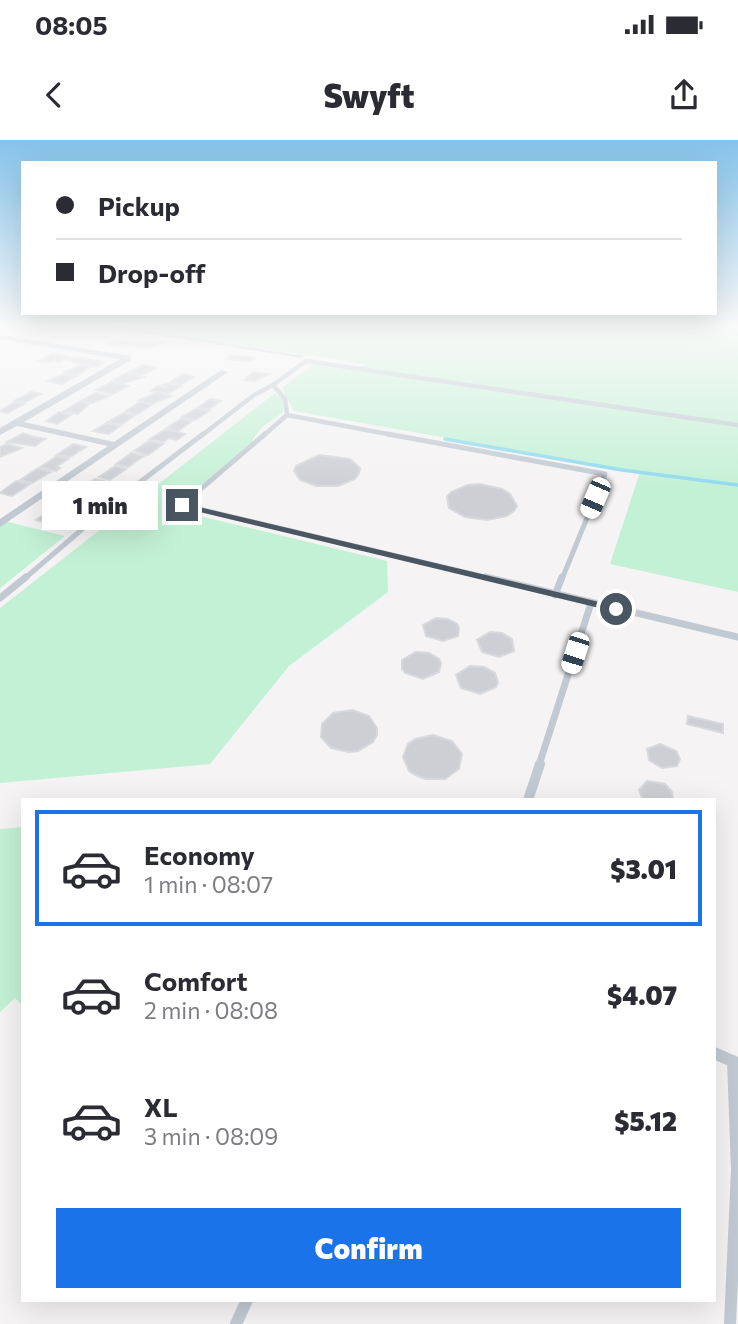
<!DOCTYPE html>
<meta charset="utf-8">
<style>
body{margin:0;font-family:Commissioner,sans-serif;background:#f2f2f3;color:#2b2b33;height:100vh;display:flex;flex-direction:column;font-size:26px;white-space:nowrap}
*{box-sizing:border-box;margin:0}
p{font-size:23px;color:#7c7c81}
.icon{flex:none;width:38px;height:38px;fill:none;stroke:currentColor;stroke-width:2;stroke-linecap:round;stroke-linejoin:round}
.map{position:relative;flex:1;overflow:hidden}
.sheet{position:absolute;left:21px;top:658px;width:695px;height:504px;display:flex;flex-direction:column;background:#fff;border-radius:0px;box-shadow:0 7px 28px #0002}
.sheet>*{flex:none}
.banner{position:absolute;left:21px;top:21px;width:696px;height:154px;border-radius:0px;box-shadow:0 7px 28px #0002;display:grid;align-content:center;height:154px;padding:0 35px;background:#fff}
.end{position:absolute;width:32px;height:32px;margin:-16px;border:9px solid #4a5661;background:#fff;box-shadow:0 0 0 4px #fff}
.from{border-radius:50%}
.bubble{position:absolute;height:49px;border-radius:0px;background:#fff;box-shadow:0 7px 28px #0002;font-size:23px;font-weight:800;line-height:49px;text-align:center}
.car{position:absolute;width:21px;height:42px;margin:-21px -10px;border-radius:9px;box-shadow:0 0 5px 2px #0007;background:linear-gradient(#fff 24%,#345 0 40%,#fff 0 76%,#345 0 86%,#fff 0)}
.banner b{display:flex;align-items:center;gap:24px;height:66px;font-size:26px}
.banner b+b{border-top:2px solid #e1e1e2}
.banner i{width:18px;height:18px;background:#2b2b33}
ul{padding:12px 0 0;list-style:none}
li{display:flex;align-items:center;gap:21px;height:116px;margin:0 14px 10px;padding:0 21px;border:4px solid transparent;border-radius:0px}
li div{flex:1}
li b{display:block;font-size:26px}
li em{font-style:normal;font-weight:800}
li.on{border-color:#1a73e8}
li>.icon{width:63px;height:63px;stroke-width:1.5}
.cta{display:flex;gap:14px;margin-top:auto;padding:14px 35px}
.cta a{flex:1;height:80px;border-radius:0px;background:#1a73e8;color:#fff;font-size:28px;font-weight:800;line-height:80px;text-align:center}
.status{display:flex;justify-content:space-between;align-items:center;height:49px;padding:0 35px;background:#fff;direction:ltr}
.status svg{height:19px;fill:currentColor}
header{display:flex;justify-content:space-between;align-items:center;height:91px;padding:0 35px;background:#fff;font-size:32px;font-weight:800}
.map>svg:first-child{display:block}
.green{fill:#c3f1d5}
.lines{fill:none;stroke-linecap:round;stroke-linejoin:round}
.stream{stroke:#90daee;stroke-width:3.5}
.building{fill:#cdcfd5;stroke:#d7d9de;stroke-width:2}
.lane-far4{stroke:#c1cad2;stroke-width:4.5}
.lane-far3{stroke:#c1cad2;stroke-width:5}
.lane-far2{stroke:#c1cad2;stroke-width:7}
.lane-far1{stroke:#c1cad2;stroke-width:10}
.lane{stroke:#c1cad2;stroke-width:12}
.street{fill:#c1cad2;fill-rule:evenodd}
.route{fill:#4a5661}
</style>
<div class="status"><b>08:05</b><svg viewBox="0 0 49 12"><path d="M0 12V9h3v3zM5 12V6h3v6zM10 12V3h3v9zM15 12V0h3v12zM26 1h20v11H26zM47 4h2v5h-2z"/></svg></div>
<header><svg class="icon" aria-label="back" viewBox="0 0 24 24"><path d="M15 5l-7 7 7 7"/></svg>Swyft<svg class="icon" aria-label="share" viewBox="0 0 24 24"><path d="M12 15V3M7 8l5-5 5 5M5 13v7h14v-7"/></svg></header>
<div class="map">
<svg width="738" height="1184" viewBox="0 0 738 1184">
<rect width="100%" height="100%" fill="#f5f3f3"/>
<path class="green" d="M105 185H738V452L610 424 640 332 294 271 282 248 313 225 361 231 365 224Z
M275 253 283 260V272L261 288 251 303 179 364 166 368 387 421 388 452 289 526 210 624 0 643V468Z
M0 380 65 396 0 448Z
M23 687V866L15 858 0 872V689Z"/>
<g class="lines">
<path class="stream" d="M445 299 622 330 738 345"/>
</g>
<path class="building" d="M116 200H120L135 203 125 207 107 205Z
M157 201 165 202 151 208 134 206 141 202 152 204Z
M52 214 62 215 69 217 60 222 54 221 56 220 50 222 39 221Z
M231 215 255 218 250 221 226 219Z
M74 217 100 221 97 222 103 223 97 227 68 220Z
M82 225 91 227 77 235 65 232Z
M144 225 157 228 141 235 129 232Z
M253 232 269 234 255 241 245 240Z
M127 233 144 237 123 243 112 241Z
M65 234 77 236 62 244 47 241Z
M183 234 194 237 181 244 171 242Z
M112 242 128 246 113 254 96 250Z
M167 243 181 246 168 254 151 251 158 246 165 248 167 246 163 245Z
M31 252 41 254 25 262 16 260Z
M95 253 109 256 93 263 81 261Z
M156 253 171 256 152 264 139 260Z
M210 259 221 261 209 269 199 267Z
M15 262 24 264 8 273 0 271Z
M79 262 89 264 78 274 64 271Z
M140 262 151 265 138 274 126 271Z
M197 268 209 271 195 280 182 277Z
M59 272 71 275 57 284 46 281Z
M124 273 135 275 122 284 108 282Z
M181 279 192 281 178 291 167 288Z
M107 283 120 286 109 294 93 291Z
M166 289 185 294 177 300 169 298 163 302 150 299Z
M23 293 31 296 45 299 35 306 7 302Z
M149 301 163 304 148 315 134 311Z
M7 304 22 308 0 317V307Z
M73 304 86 307 70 317 57 315Z
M131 313 144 316 128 327 116 324Z
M319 315 350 319 360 328 359 333 355 339 338 346H317L300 340 294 331 296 326Z
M57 316 68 319 56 327 60 328 56 331 40 327Z
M115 326 126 329 110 340 99 337Z
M38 328 51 332 32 343 20 340Z
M95 339 107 342 90 353 78 351Z
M16 341 30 344 12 356 0 353Z
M480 344 502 349 510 354 517 366 514 371 507 376 487 380 465 377 449 368 447 357 451 352 468 345Z
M76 352 88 355 69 368 57 365Z
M55 367 76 373 68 379 59 376 49 384 36 380Z
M436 478 448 479 457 484 459 488 458 496 443 501 426 496 423 485Z
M490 492 502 493 512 499 514 511 499 517 482 512 477 500Z
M416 512 429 513 439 519 441 523 439 532 423 539 405 533 402 529V520Z
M470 526 484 527 495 533 498 543 496 547 480 554 461 548 456 535Z
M352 570 369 576 377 588V595L373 602 358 611 349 612 331 608 321 597 322 584 333 573Z
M688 576 723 584V593L687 584Z
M433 595 452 601 462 614 459 629 445 639H426L417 636 409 631 403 617 408 604 415 599Z
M660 604 676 611 680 619 677 626 662 628 649 620 647 609Z
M647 641 665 644 672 652 673 660H643L639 650Z"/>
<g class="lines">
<path class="lane-far4" d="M201 296 254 255 273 245
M263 296 287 275
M398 296 287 275 285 259 273 245 306 221 738 285"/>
<path class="lane-far3" d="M265 294 182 365 493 439
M388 294 605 334 562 439
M24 439 114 362 203 294"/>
<path class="lane-far2" d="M485 437 738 497
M555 455 562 437
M0 458 26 437
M539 625 591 463"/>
<path class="lane-far1" d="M528 660 540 624"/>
<path class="lane" d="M714 913 737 923
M236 1184 247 1160
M730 1184 737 1030 733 921"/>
<path class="street" d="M95 185H112L305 216 301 218Z
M0 195 131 216V220L24 282 114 302 221 230 228 232 0 387V379L108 306 17 286 0 295V288L120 219 0 199Z"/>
</g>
<linearGradient id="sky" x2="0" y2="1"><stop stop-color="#85c3ea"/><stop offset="0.53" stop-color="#fafafa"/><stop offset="1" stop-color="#fafafa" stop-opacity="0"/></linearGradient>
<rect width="738" height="350" fill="url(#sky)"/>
<path class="route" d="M182 363 616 466 620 469 616 472 179 367Z"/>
</svg>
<i class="end from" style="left:616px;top:469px"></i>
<i class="end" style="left:182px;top:365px"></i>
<div class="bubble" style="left:42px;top:341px;width:116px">1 min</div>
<i class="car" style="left:595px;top:358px;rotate:203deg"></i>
<i class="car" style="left:575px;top:513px;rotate:198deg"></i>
<div class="banner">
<b><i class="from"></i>Pickup</b>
<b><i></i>Drop-off</b>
</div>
<section class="sheet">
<ul>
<li class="on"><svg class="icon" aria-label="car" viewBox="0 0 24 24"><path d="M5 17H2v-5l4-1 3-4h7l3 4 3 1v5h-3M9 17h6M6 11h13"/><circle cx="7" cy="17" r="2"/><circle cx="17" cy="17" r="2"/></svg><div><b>Economy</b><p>1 min · 08:07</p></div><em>$3.01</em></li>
<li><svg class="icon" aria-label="car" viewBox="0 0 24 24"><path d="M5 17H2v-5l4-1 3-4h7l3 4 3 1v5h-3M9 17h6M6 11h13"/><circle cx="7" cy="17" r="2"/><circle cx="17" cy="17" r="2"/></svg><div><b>Comfort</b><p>2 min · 08:08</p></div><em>$4.07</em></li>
<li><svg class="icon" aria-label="car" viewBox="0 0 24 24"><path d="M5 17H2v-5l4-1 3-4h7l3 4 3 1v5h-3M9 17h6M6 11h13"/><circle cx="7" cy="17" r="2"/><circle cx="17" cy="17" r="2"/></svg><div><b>XL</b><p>3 min · 08:09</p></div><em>$5.12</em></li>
</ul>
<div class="cta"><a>Confirm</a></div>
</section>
</div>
